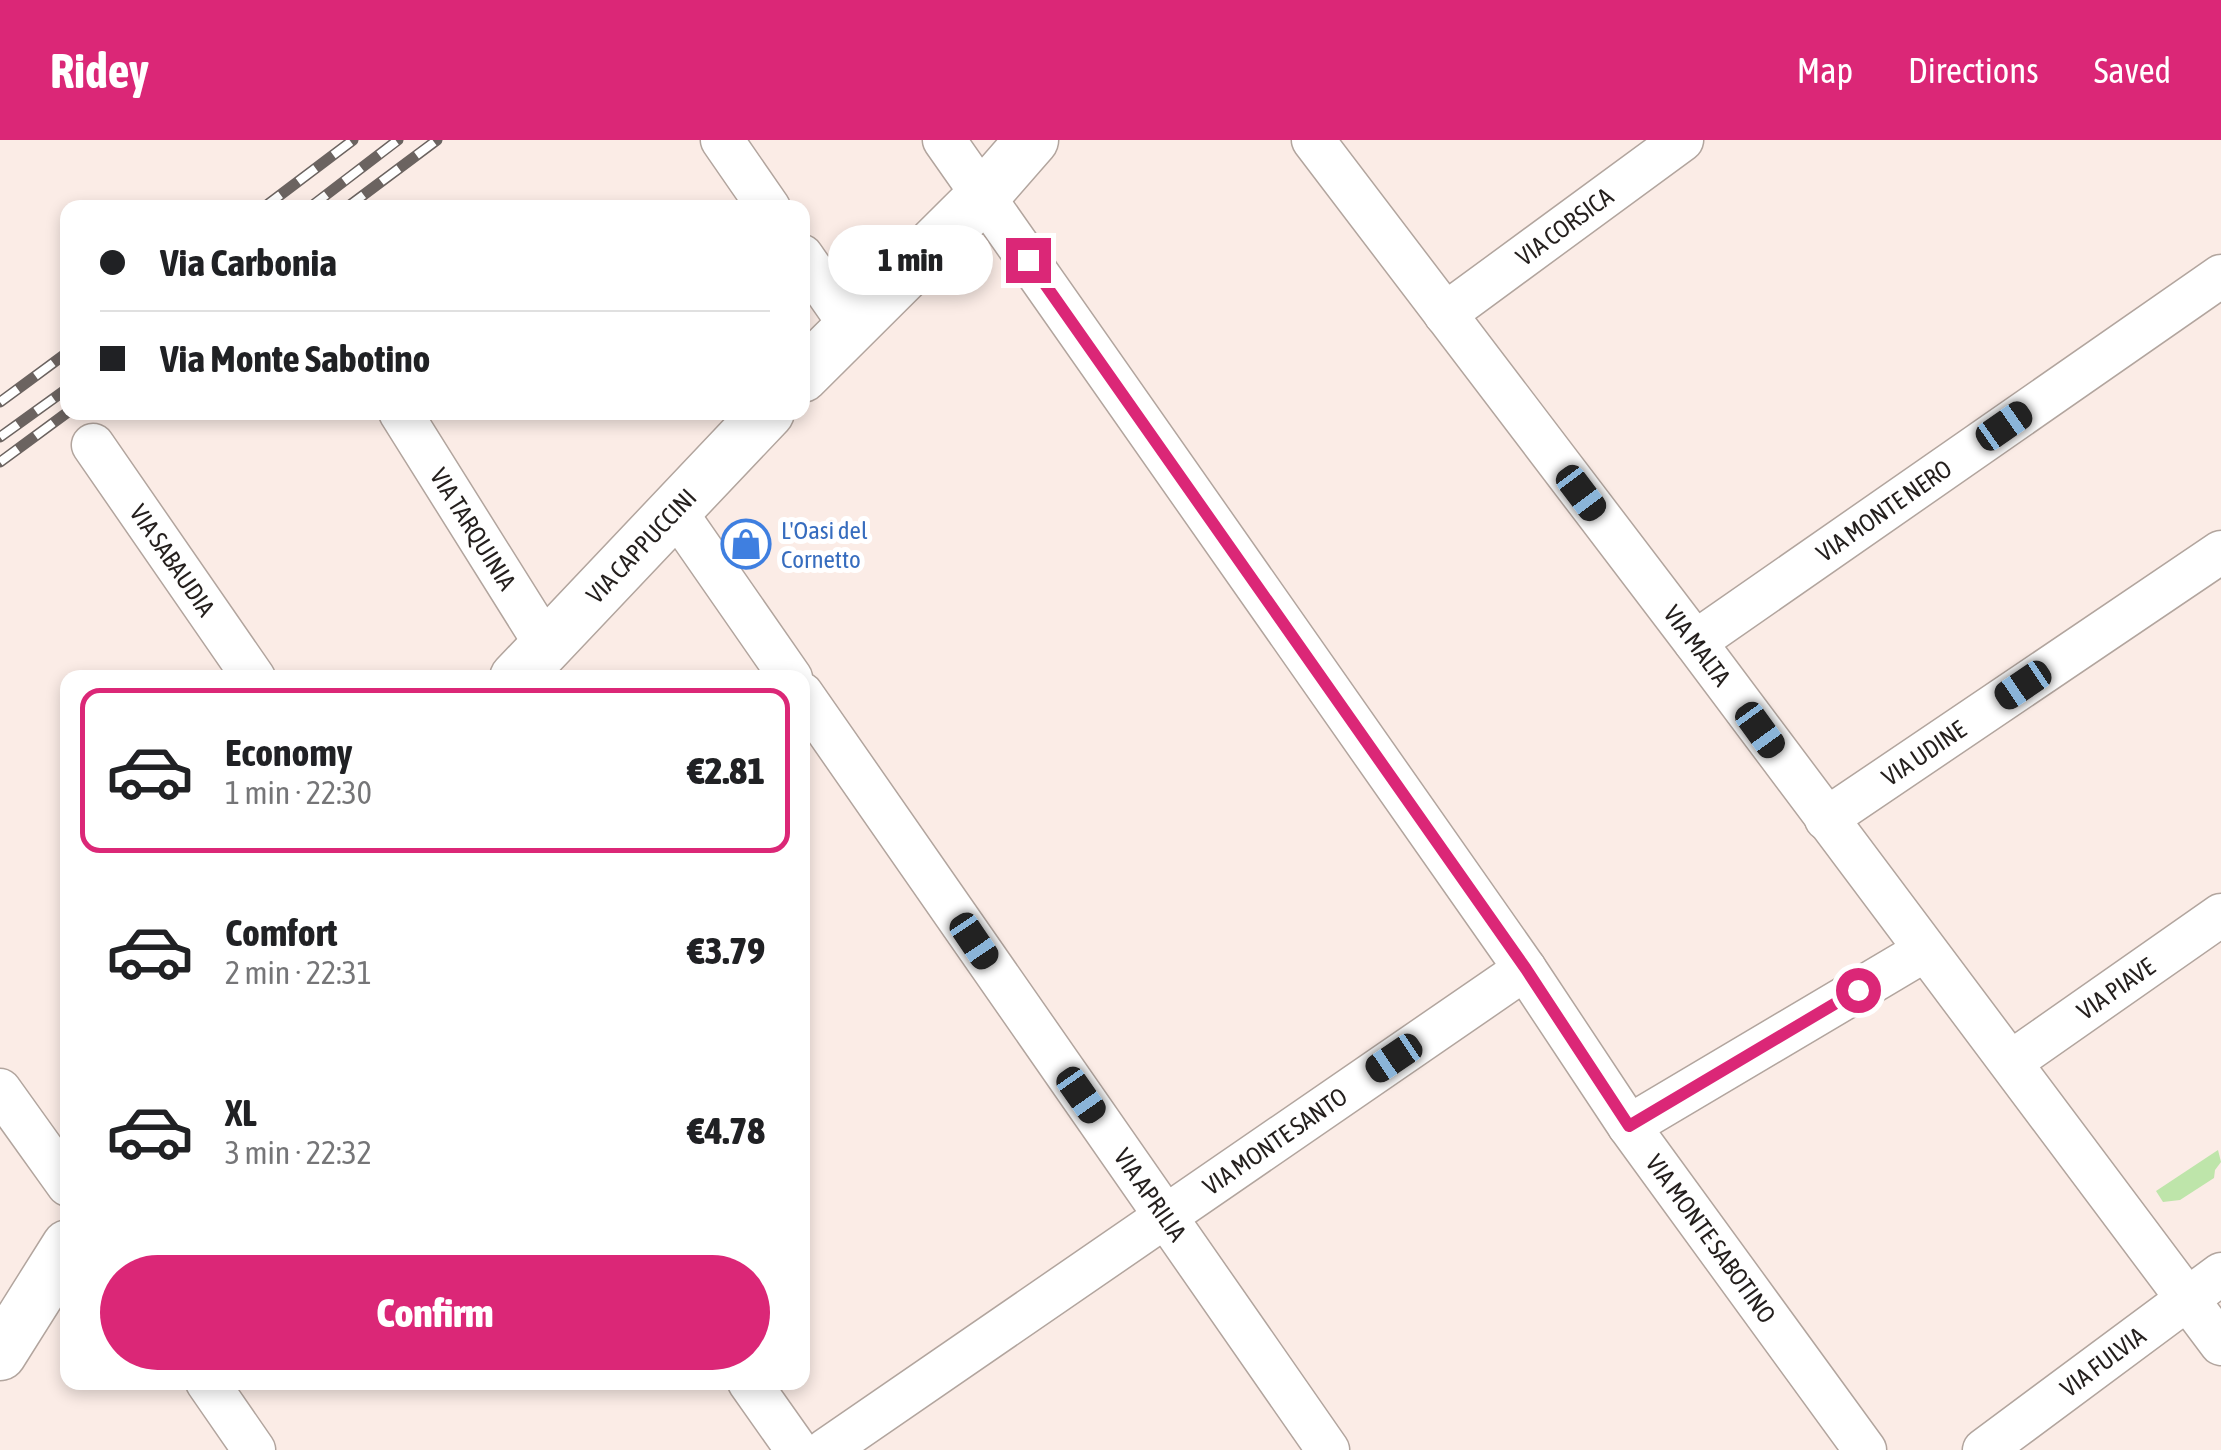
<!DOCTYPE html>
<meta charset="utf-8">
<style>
body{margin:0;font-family:"Asap Condensed",sans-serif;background:#f6f6f6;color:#202124;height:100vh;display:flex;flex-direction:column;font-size:38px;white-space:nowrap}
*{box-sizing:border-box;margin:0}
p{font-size:32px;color:#757577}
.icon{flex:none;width:55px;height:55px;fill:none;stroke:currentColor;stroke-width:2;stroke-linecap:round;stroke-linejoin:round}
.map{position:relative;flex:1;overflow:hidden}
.sheet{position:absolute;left:60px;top:530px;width:750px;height:720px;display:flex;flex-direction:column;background:#fff;border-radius:20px;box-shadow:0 5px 15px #0003}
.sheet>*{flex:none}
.banner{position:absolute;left:60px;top:60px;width:750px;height:220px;border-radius:20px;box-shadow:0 5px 15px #0003;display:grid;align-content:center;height:220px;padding:0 40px;background:#fff}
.end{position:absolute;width:45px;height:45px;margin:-22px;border:12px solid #db2777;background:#fff;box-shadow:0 0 0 5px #fff}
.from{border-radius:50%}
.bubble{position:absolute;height:70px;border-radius:35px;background:#fff;box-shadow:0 5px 15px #0003;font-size:32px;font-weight:800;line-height:70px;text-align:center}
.car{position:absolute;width:30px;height:60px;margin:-30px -15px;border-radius:12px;box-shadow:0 0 8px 2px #0007;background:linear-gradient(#222 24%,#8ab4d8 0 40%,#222 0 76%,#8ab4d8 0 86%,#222 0)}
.banner b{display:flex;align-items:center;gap:35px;height:95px;font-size:38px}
.banner b+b{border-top:2px solid #e0e0e0}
.banner i{width:25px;height:25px;background:#202124}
ul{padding:18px 0 0;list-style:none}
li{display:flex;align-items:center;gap:30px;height:165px;margin:0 20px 15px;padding:0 20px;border:5px solid transparent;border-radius:20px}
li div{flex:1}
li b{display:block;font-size:38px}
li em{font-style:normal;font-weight:800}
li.on{border-color:#db2777}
li>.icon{width:90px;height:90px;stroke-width:1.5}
.button{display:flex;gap:20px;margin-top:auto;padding:20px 40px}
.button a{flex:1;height:115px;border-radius:60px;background:#db2777;color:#fff;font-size:40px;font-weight:800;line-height:115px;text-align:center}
header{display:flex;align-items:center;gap:60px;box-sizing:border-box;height:140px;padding:0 50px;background:#db2777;color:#fff}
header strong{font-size:48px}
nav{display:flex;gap:55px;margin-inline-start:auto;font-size:35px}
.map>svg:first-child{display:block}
.green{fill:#bee5aa}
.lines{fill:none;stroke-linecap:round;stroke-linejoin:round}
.minor-casing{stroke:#b2a59e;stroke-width:45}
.tertiary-casing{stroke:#b2a59e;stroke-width:55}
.minor{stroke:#fff;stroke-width:42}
.tertiary{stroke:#fff;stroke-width:52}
.rail-casing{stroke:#6b6360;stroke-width:11}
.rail{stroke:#fff;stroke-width:8;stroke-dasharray:22;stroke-linecap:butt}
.route{stroke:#db2777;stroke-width:12}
.labels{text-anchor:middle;stroke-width:10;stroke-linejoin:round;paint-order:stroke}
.street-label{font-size:25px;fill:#241f1d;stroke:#fff}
.shop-label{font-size:25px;fill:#366cbe;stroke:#fff;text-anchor:start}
</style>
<header>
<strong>Ridey</strong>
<nav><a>Map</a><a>Directions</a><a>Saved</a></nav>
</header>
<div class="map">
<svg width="2221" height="1310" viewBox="0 0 2221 1310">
<rect width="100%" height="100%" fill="#fbece6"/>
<path class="green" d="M2218 1010 2221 1022 2215 1030 2214 1038 2180 1060 2163 1062 2156 1051Z"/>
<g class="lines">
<g class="minor-casing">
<g id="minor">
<path d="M722 0 769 68"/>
<path id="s1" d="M944 0 1525 829 1629 986 1865 1310"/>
<path id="s2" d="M1313 0 1695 502 2221 1204"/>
<path d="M802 116 850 185"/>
<path id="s3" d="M1445 174 1682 0"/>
<path id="s4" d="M400 272 546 505"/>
<path id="s5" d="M93 305 254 538"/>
<path d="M675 371 791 538"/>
<path id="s6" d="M1695 502 2221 136"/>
<path id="s7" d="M802 554 1328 1310"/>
<path id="s8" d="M1826 679 2221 412"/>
<path id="s9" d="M2011 922 2221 775"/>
<path d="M0 950 68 1045"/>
<path d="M1629 986 1924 811"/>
<path d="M207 1242 254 1310"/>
<path d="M749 1242 797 1310"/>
<path id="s10" d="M826 1310 1525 829"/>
<path id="s11" d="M1984 1310 2221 1134"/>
</g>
</g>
<g class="tertiary-casing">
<g id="tertiary">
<path d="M802 236 983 56 1032 0"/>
<path id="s12" d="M516 538 768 272"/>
<path d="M0 1214 68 1106"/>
</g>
</g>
<use href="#minor" class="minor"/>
<use href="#tertiary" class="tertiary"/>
<g class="rail-casing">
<path id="rail" d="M263 68 353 0
M309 68 398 0
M346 68 437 0
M0 262 68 212
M0 297 68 248
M0 322 68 272"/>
</g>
<use href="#rail" class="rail"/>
</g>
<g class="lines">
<path class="route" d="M1028 120 1526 829 1629 986 1858 850"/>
</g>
<defs>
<g id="shop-ring" transform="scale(2.5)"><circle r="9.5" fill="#fff" stroke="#3f7fe0" stroke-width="1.5"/><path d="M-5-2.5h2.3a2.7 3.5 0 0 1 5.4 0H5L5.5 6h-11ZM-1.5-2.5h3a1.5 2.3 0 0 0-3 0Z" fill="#3f7fe0"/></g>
</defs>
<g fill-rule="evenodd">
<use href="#shop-ring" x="746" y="404"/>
</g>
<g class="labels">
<g class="street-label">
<text dy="9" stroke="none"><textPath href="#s3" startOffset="148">VIA CORSICA</textPath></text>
<text dy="9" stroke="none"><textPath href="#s6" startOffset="230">VIA MONTE NERO</textPath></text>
<text dy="9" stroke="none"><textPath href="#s4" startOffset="138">VIA TARQUINIA</textPath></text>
<text dy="9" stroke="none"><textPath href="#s12" startOffset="182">VIA CAPPUCCINI</textPath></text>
<text dy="9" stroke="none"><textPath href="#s5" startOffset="140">VIA SABAUDIA</textPath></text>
<text dy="9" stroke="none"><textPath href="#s2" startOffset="635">VIA MALTA</textPath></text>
<text dy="9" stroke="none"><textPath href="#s8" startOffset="118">VIA UDINE</textPath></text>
<text dy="9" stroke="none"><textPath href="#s9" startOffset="128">VIA PIAVE</textPath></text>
<text dy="9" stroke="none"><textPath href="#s10" startOffset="545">VIA MONTE SANTO</textPath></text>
<text dy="9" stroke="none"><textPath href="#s7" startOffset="610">VIA APRILIA</textPath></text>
<text dy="9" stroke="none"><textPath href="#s1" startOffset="1340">VIA MONTE SABOTINO</textPath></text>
<text dy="9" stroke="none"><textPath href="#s11" startOffset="148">VIA FULVIA</textPath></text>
</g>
<g class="shop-label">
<text x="781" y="399">L'Oasi del<tspan x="781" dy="29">Cornetto</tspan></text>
</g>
</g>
</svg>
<i class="end from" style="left:1858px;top:850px"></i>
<i class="end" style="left:1028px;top:120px"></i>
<div class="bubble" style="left:828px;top:85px;width:165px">1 min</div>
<i class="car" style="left:2004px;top:286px;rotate:55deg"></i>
<i class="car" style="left:1581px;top:353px;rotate:143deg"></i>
<i class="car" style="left:2023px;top:545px;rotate:236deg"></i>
<i class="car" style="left:1760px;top:590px;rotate:144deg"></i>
<i class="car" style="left:974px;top:801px;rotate:146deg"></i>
<i class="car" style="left:1394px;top:918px;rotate:236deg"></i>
<i class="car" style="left:1081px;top:955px;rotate:145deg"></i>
<div class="banner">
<b><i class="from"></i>Via Carbonia</b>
<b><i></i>Via Monte Sabotino</b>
</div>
<section class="sheet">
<ul>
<li class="on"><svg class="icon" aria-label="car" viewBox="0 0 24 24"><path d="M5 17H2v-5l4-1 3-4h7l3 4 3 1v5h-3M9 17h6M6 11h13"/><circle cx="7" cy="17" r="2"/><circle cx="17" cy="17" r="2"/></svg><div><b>Economy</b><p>1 min · 22:30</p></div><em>€2.81</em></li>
<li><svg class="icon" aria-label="car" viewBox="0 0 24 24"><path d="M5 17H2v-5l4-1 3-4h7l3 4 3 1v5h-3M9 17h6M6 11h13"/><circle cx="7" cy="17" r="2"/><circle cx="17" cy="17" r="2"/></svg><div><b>Comfort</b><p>2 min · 22:31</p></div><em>€3.79</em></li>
<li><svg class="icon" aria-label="car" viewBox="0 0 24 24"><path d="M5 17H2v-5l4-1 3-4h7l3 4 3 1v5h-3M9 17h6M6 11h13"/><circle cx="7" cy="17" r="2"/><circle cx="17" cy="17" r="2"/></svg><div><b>XL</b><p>3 min · 22:32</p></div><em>€4.78</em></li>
</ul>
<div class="button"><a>Confirm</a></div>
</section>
</div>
